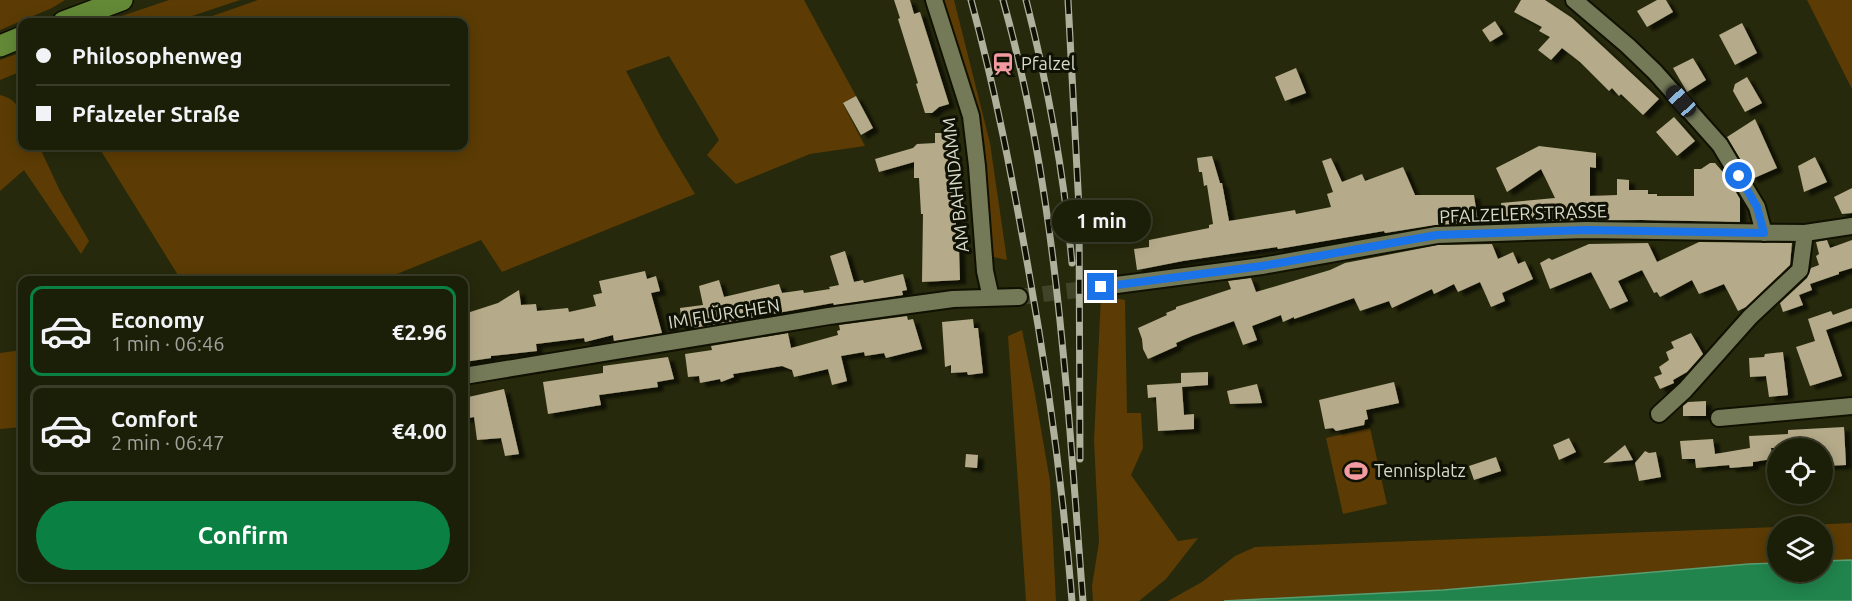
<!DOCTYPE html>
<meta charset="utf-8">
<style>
body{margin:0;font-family:Ubuntu,sans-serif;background:#292c16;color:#f1f3f6;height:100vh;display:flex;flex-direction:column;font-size:22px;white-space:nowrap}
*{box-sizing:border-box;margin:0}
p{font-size:20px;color:#a0a29c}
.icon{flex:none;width:33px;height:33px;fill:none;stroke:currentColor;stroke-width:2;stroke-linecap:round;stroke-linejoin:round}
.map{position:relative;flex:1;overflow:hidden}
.drawer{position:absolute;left:18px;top:276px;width:450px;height:306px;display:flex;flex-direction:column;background:#1c1f08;border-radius:12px;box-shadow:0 3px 15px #0003,0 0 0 2px #3a3d29}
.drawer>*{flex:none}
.top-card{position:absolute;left:18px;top:18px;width:450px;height:132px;border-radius:12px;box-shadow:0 3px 15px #0003,0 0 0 2px #3a3d29;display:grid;align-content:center;height:132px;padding:0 18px;background:#1c1f08}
.controls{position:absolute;left:1767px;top:438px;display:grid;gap:12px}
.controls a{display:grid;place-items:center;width:66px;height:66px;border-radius:50%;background:#1c1f08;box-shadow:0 3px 15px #0003,0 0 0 2px #3a3d29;font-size:30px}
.end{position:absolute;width:27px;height:27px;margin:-14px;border:8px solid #1a73e8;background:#fff;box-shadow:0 0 0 3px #fff}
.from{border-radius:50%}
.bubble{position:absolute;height:42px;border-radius:21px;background:#1c1f08;box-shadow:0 3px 15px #0003,0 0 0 2px #3a3d29;font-size:20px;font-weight:700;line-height:42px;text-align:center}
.car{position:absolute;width:18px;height:36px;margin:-18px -9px;border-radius:8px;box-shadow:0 0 4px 2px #0007;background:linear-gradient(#222 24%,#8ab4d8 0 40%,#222 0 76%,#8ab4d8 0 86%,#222 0)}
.top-card b{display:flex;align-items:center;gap:21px;height:57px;font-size:22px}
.top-card b+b{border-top:2px solid #3a3d29}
.top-card i{width:15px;height:15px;background:#f1f3f6}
ul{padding:10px 0 0;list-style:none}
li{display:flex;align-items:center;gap:18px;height:90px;margin:0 12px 9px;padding:0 6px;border:3px solid #3a3d29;border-radius:12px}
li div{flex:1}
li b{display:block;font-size:22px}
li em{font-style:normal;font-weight:700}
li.current{border-color:#0b8043}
li>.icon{width:54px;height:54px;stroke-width:1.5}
.cta{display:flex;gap:12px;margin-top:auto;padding:12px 18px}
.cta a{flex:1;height:69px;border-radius:36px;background:#0b8043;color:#fff;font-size:24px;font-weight:700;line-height:69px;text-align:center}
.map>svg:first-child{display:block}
.green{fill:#5c3c04}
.water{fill:#21844c;stroke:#589e72;stroke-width:1.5}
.building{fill:#b5ab8a;filter:url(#shadow)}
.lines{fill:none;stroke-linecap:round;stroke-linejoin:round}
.minor-tunnel{stroke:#414428;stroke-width:16;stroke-dasharray:16 8;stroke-linecap:butt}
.minor-casing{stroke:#101100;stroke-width:20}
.major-casing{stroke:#101100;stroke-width:24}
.minor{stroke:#747958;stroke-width:16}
.major{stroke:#638937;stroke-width:21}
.rail-casing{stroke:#afb19d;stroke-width:7}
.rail{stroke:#0f1105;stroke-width:4.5;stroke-dasharray:14;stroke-linecap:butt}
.route{stroke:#1a73e8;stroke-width:8}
.labels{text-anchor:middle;stroke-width:6;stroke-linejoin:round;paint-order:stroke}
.poi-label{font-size:18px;fill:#d9dbca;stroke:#0f1105;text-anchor:start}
.street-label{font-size:18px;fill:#d9dbca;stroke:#0f1105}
</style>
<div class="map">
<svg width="1852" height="601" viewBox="0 0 1852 601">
<defs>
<filter id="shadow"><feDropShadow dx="6" dy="4" stdDeviation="1.5" flood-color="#0009"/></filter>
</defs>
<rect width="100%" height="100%" fill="#26290b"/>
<path class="green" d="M0 0H65L52 8 0 30Z
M169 0H240L174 22H104Z
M258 0H804L856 96 843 104 865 146 810 154 736 184 707 155 719 140 669 56 626 71 662 139 695 194 502 272 481 240 382 280H181L98 146H464V22H195Z
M942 0H954L990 143 1007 260 993 257 984 141 972 91Z
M1807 0H1852V89Z
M22 52V71L0 80V60Z
M0 95C26 101 22 124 22 146H39L60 191 89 241 81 254 24 170 0 191Z
M1101 296 1125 300 1127 413H1141L1143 448 1131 475 1178 541 1198 538 1166 579 1139 601H1093L1092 586 1099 542 1094 441Z
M1022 330 1034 389 1050 481 1056 601H1026L1008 336Z
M22 350V427L0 429V353Z
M1370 428 1387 504 1343 514 1326 438Z
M1852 523V560L1823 561 1822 526H1781Z
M1777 527V563L1443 590 1224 601H1168L1202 582 1235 556 1255 547Z"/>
<path class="water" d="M1852 560V601H1224L1443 590 1749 564 1777 563 1778 572H1822L1823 561Z"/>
<path class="building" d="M894 0H910L914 14 920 12 949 104 939 107 932 113H925L916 84 918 83 898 19 900 18Z
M1521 0H1545L1572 18 1659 99 1643 115 1621 94 1619 96 1612 88 1609 91 1580 62 1562 48 1551 60 1538 50 1550 37 1539 31 1542 27 1514 12Z
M1657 0H1666L1673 12 1647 27 1637 11Z
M1495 21 1503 34 1490 42 1482 30Z
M1742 23 1757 53 1735 65 1719 35Z
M1693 58 1706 80 1687 92 1673 68Z
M1296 68 1306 93 1285 101 1275 77Z
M1747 77 1762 103 1745 112 1733 91 1735 84Z
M856 96 873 128 861 135 843 103Z
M1674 117 1695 141 1677 156 1656 132Z
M1755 119 1777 168 1752 179 1727 137Z
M935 133H948V179H954L956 196V248L959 249 960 280 922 282 923 214H921L919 178H914V162L879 172 875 159 913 148 917 144 935 143Z
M1539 146 1596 153V168L1590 167V196L1617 195V179L1629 180V190H1648V194H1657V196H1694V169H1701L1710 163H1715L1727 177 1740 199V222L1642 220 1504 221 1501 203 1555 198 1541 169 1507 192 1496 168Z
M1212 156 1220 183H1222L1229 221 1295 210 1296 214 1331 207 1327 194 1333 192 1322 161 1331 158 1342 182 1362 174 1365 181 1403 167 1415 195H1474L1478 223 1435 225 1385 233 1384 231 1278 249 1277 247 1183 261 1137 270 1134 249 1149 247V240L1209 228V225L1213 224 1207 185 1204 186 1202 172H1199L1197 158Z
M1815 157 1827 182 1804 192 1798 166Z
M1852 188V213L1842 214 1834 197Z
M1827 240 1830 248 1852 240V268L1839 272V274L1810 284 1812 290 1799 295 1803 305 1783 312 1780 303 1807 278 1811 268 1819 265 1816 256 1819 254 1816 242Z
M1699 242 1792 243 1790 265 1746 307 1738 311 1724 284 1699 294 1692 280 1660 297 1657 292 1654 293 1642 270 1618 281 1628 301 1610 309 1591 272 1550 289 1540 263 1549 258 1552 260 1589 244 1648 243 1657 262Z
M1492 244 1498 259 1513 252 1518 264 1525 261 1533 279 1502 293 1505 301 1491 307 1480 282 1458 292 1454 284 1434 294 1432 289 1392 308 1389 301 1360 311 1354 298 1294 319V317L1283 322 1281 315 1252 326 1257 340 1243 345 1234 321 1192 336 1176 343 1177 346 1148 359 1143 349 1142 339 1138 328 1167 315 1166 313 1176 309V307L1231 289 1228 281 1251 278 1256 292 1330 270 1345 263 1438 245Z
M845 251 854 282 863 280 864 283 903 274 907 290 902 291 903 295 834 305 833 303 694 328V326L682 327 680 308 703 305 699 286 719 280 724 297 779 284 782 293 803 290 804 293 830 289 829 287 839 285 830 256Z
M645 271 647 279 656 276 660 291 651 293 662 333 614 341 613 335 585 342 584 338 536 344 537 351 491 356V358L464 362V314L498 303 519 290 521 305 536 304 537 311 568 308 569 312 596 306 593 295 602 293 599 281Z
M1852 308V321L1826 330 1842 376 1810 386 1796 347 1815 341 1808 319 1831 311 1833 315Z
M907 316 908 320 913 319 922 349 886 358 884 353 865 356 864 352 841 356 847 381 832 385 828 369 794 377 792 370 782 366 733 374 734 377 721 382 720 379 700 383 699 376 688 377 685 354 712 350 711 346 788 333 791 348 838 335 837 331 840 330 839 325Z
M973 319 974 328H978L983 373 968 375 967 372 951 373V365L945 367 942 322Z
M1691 333 1703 354 1687 372 1673 380 1674 383 1660 389 1654 377 1662 374 1659 367 1669 360 1666 352 1674 348 1671 342Z
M1783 352 1788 395 1769 397 1766 376 1750 377 1749 358 1764 357 1765 354Z
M668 357 674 379 657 382 658 387 599 395 601 405 548 414 543 382 603 373V366Z
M1208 372V385L1182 387 1184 415 1194 414V429L1158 431 1156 397 1148 398 1147 385 1181 383V373Z
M1394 382 1399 403 1366 410 1368 419 1365 420 1364 425 1336 431 1333 428 1325 429 1319 400Z
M1257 384 1262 403 1230 404 1227 391Z
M504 389 519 454 505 456 501 438 477 440 474 417 464 419V398Z
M1706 401V416H1683V406L1688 402Z
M1844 427 1846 465 1822 466V448H1771L1772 459 1753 462V466L1730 468 1729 465 1696 468 1695 459H1682L1680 441 1713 439 1715 454 1750 448 1749 436 1788 434V430Z
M1569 438 1576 452 1559 460 1553 445Z
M1625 445 1633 460 1603 463Z
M1645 451 1649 453 1656 452 1661 477 1639 481 1635 463Z
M966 454 978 455 977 468 965 467Z
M1496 457 1501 471 1474 480 1469 466Z"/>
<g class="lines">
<path class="minor-tunnel" d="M1019 297 1101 287"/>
<g class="minor-casing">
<path id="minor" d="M934 0 971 116 977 166 985 271 991 298
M1574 0 1628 46 1655 72 1720 145 1757 207 1764 233
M1101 287 1262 266 1437 235 1586 230 1805 233 1852 226
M464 376 829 316 953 299 1019 297
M1659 414 1685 390 1750 317 1800 270 1805 233
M1719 418 1852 406"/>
</g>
<g class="major-casing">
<path id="major" d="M63 22 122 0
M0 46 22 37"/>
</g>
<use href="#minor" class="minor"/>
<use href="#major" class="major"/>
<g class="rail-casing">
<path id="rail" d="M971 0C995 88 1012 177 1028 267 1048 378 1063 489 1072 601
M1003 0C1058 196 1067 400 1083 601
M1026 0C1048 86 1064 174 1072 263
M1068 0 1079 208 1080 459"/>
</g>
<use href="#rail" class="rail"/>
</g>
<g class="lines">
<path class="route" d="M1101 287 1262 266 1437 235 1586 230 1764 233 1757 207 1739 176"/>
</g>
<defs>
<g id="station-bare" transform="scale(1.8)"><path d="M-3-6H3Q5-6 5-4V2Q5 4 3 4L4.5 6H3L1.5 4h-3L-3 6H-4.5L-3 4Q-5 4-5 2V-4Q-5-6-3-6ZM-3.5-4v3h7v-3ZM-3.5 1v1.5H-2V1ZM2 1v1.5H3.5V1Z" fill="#f49aa1" stroke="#0f1105" stroke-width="2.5" paint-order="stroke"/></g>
<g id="stadium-bare" transform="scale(1.8)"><path d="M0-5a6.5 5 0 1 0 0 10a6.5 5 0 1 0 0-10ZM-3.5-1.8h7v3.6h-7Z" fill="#f49aa1" stroke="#0f1105" stroke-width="2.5" paint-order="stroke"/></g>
</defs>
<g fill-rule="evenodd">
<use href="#station-bare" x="1003" y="64"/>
<use href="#stadium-bare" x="1356" y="471"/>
</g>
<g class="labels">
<g class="poi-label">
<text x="1021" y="70">Pfalzel</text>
<text x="1374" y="477">Tennisplatz</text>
</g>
<g class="street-label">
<text transform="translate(956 185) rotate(-96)" y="6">AM BAHNDAMM</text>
<text transform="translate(1523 214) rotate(-2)" y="6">PFALZELER STRASSE</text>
<text transform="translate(724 314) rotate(-9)" y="6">IM FLÜRCHEN</text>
</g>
</g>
</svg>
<div class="controls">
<a><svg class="icon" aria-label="locate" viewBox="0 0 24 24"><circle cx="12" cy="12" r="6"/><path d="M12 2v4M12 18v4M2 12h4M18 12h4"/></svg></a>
<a><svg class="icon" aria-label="layers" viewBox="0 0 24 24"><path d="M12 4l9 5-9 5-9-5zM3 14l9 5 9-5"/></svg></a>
</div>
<i class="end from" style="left:1739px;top:176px"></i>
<i class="end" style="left:1101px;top:287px"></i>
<div class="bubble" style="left:1052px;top:200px;width:99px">1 min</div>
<i class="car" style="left:1681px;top:101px;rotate:318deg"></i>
<div class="top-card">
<b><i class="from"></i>Philosophenweg</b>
<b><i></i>Pfalzeler Straße</b>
</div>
<section class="drawer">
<ul>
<li class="current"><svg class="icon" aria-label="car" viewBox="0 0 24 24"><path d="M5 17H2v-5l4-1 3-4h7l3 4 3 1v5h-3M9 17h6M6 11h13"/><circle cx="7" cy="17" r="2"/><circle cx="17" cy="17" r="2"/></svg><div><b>Economy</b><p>1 min · 06:46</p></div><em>€2.96</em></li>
<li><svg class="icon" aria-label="car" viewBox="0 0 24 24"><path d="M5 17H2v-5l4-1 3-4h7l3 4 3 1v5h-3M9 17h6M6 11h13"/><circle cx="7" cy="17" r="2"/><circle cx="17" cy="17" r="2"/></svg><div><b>Comfort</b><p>2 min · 06:47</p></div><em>€4.00</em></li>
</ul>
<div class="cta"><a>Confirm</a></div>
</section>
</div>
